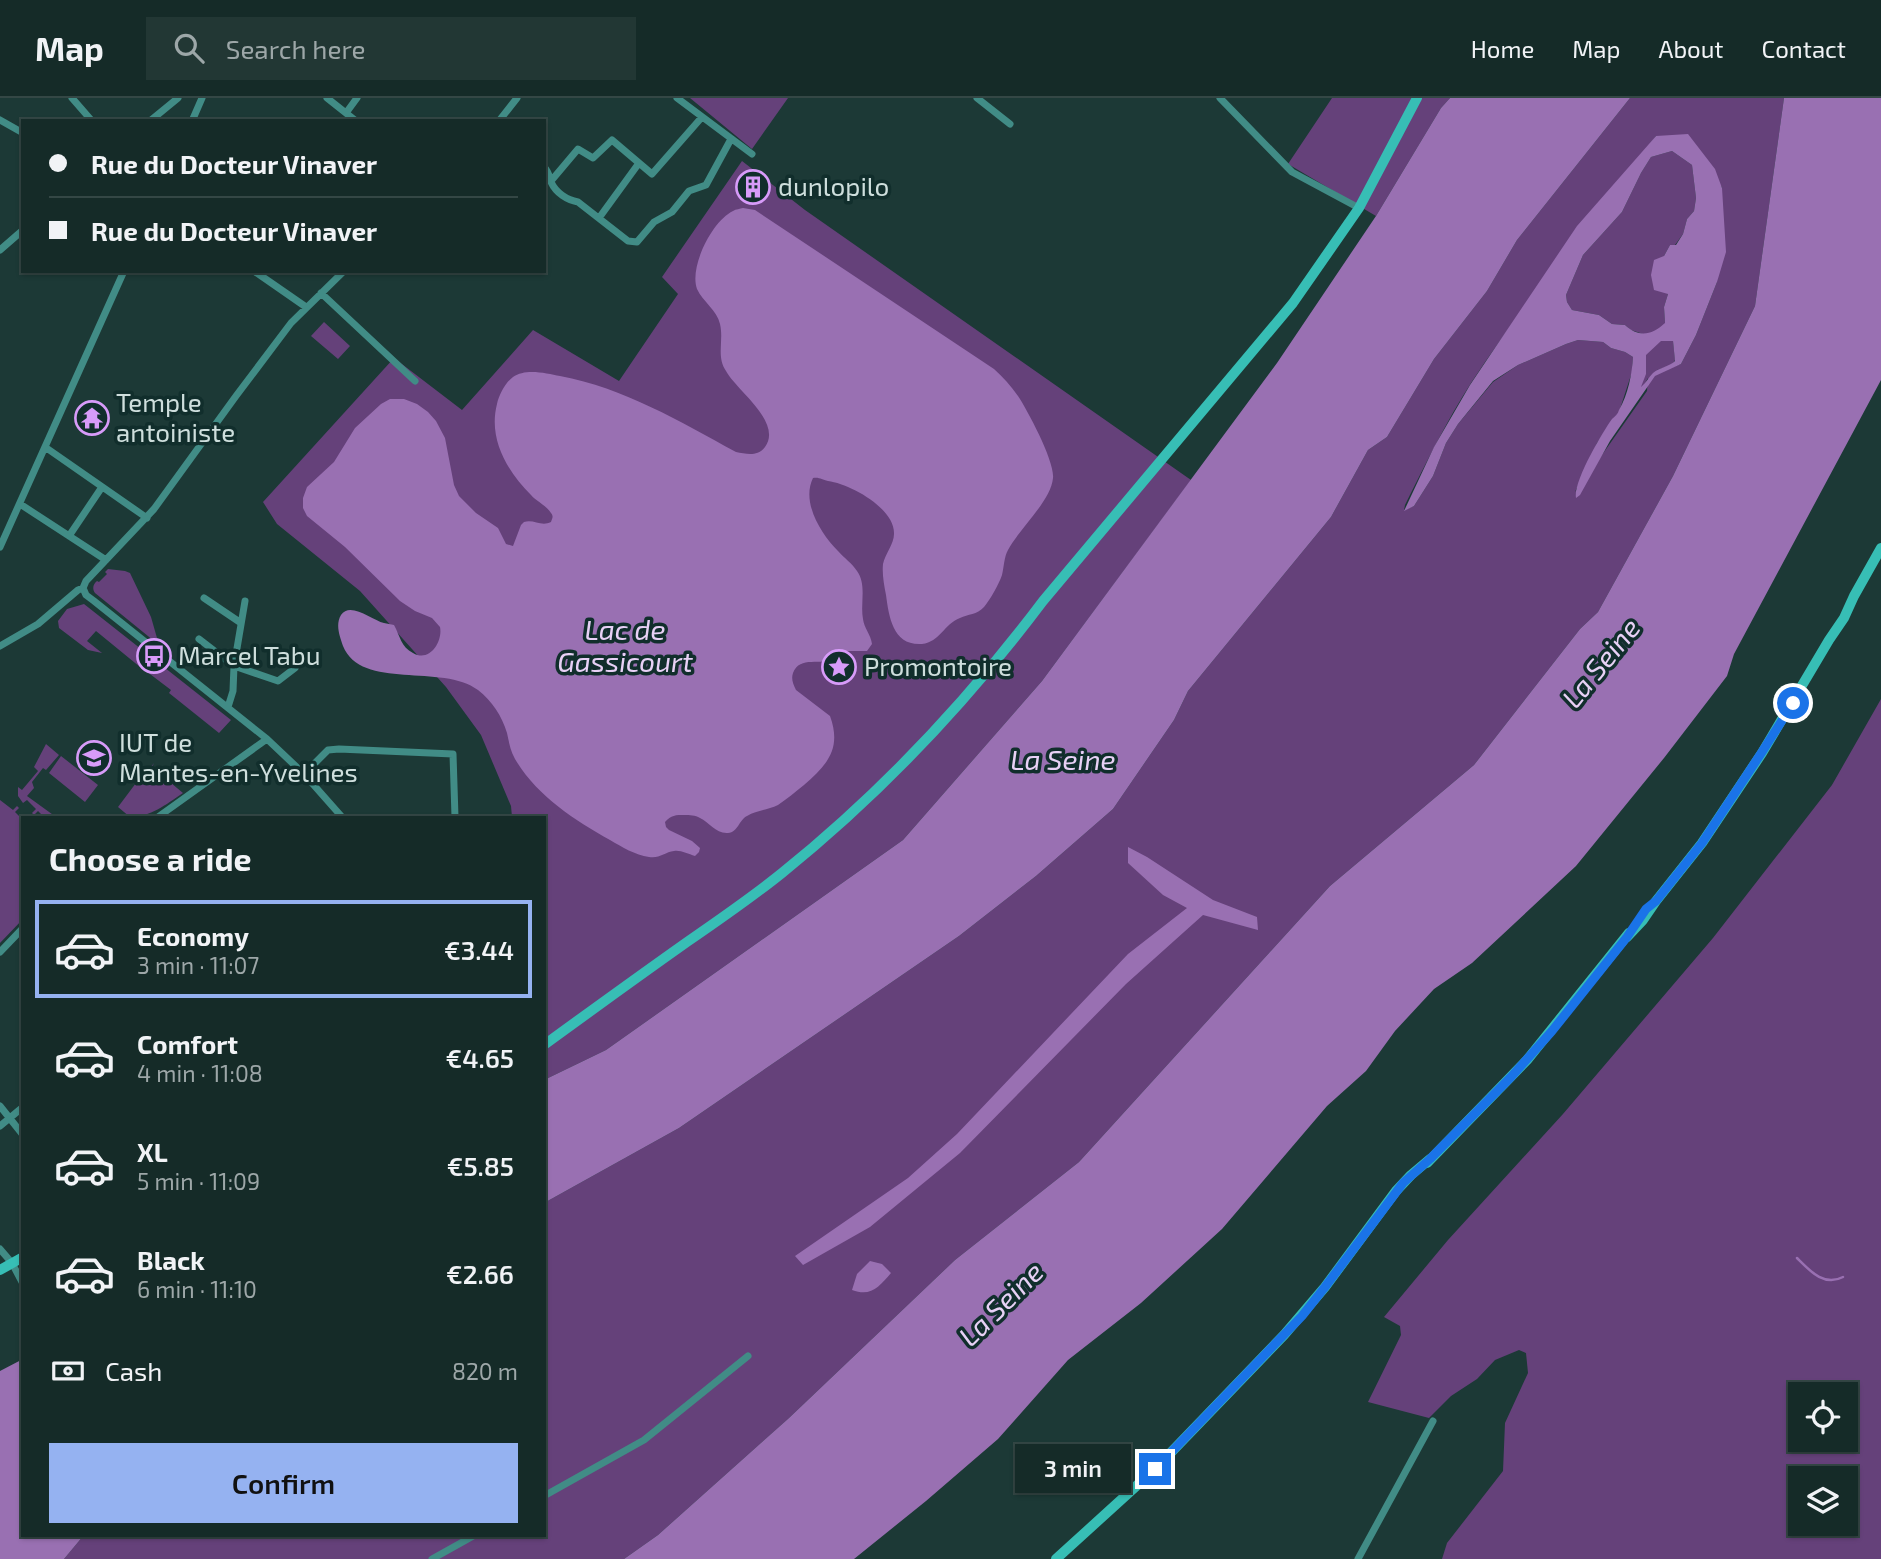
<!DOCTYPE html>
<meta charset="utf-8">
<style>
body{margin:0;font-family:"Exo 2",sans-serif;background:#223734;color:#f1f3f6;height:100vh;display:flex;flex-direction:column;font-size:26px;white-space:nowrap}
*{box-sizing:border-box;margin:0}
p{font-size:23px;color:#9da7a8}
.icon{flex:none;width:38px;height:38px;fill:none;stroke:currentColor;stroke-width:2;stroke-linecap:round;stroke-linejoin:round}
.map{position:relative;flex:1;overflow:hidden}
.panel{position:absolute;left:21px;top:718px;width:525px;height:721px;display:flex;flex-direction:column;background:#152b28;border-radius:0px;box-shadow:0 2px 5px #0004,0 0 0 2px #344745}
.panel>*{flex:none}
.hud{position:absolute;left:21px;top:21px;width:525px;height:154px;border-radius:0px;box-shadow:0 2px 5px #0004,0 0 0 2px #344745;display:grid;align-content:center;height:154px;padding:0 28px;background:#152b28}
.controls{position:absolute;left:1788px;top:1284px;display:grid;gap:14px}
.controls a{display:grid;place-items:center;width:70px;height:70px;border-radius:0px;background:#152b28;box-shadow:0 2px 5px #0004,0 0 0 2px #344745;font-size:35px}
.end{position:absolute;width:32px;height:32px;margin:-16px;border:9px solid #1a73e8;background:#fff;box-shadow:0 0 0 4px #fff}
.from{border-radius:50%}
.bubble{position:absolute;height:49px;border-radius:0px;background:#152b28;box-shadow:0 2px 5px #0004,0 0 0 2px #344745;font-size:23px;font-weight:600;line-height:49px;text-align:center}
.hud b{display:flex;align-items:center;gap:24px;height:66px;font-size:26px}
.hud b+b{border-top:2px solid #344745}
.hud i{width:18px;height:18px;background:#f1f3f6}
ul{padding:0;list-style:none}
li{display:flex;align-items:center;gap:21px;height:98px;margin:0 14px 10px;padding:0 14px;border:4px solid transparent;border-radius:0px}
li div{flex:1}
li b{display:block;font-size:26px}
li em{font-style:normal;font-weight:600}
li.active{border-color:#95b2f1}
li>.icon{width:63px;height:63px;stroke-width:1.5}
h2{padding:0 28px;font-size:32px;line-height:84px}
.pay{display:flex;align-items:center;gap:18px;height:77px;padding:0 28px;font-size:26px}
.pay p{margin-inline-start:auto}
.action{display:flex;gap:14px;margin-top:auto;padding:14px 28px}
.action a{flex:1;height:80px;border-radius:0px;background:#95b2f1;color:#111;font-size:28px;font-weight:600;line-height:80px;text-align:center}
header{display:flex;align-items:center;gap:42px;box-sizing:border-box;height:98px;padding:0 35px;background:#152b28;border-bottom:2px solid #344745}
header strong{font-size:33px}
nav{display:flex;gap:38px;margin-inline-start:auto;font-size:24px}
.search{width:490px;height:63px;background:#223734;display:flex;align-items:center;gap:18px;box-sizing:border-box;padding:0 24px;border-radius:0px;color:#9da7a8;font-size:26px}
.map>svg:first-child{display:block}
.green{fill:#65417a;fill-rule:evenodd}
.water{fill:#9970b2;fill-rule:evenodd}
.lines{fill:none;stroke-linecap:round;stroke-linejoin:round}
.stream{stroke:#9970b2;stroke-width:2.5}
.minor{stroke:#418c86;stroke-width:7}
.secondary{stroke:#37beb5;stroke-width:10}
.route{stroke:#1a73e8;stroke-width:9}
.labels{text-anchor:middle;stroke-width:7;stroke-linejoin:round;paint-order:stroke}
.poi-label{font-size:26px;fill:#cededc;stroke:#112e2c;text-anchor:start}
.water-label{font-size:28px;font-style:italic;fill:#e8d1f6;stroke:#112e2c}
</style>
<header>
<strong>Map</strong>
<div class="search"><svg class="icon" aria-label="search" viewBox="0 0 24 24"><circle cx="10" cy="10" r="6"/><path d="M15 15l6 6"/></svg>Search here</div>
<nav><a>Home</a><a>Map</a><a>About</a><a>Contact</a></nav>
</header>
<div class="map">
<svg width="1881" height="1461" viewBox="0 0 1881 1461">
<rect width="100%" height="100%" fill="#1c3936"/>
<path class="green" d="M690 0H788L752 51Z
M1332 0H1450L1441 10 1376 118 1288 66Z
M1630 0H1784L1755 208 1673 378 1598 514 1580 531 1474 667 1330 788 1079 1064 955 1162 789 1320 658 1437 624 1461H64L84 1437H544V1105L679 1030 959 838 1036 778 1113 711 1174 622 1188 593 1331 419 1368 352 1387 339 1434 261 1487 193 1517 142ZM1656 38 1722 89 1717 184 1696 237 1681 266 1670 270 1657 272 1672 267 1675 262 1673 243 1665 225 1664 209 1668 196 1664 158 1670 147H1675L1683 136 1687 121 1694 113 1696 100 1692 67 1672 53 1651 59 1641 75 1622 114 1583 157 1566 197 1567 204 1572 212 1599 217 1612 226 1625 227 1631 232 1643 236C1646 256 1648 272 1640 290L1644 287 1648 280 1647 293 1597 364 1575 394 1597 345 1619 314 1632 274 1633 259 1625 254 1611 250 1603 244 1578 242 1566 246 1518 267 1493 284 1458 326 1446 345 1433 378 1414 408 1404 412 1405 407C1426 365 1446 324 1471 285 1528 199 1593 120 1656 38Z
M742 63 805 112 1191 382 1042 583 903 742 606 952 544 982V719H512L511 708 481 637 446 589 360 493 277 426 263 404 394 260 462 312 533 232 619 283 678 196 662 179Z
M324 224 350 248 338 261 311 238Z
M108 471 125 473 130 475 151 519 159 547 95 495C92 491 93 486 97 483L99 484 107 476 105 474Z
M84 506 231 622 219 635 169 595 171 592 142 570 144 567 155 575 156 574 144 565 140 569 96 533 87 543 102 555 88 552 59 530 58 523 67 511Z
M1881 601V1461H1442L1447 1445 1503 1373 1505 1325 1528 1275 1526 1255 1519 1252 1495 1262 1477 1281 1451 1298 1429 1320 1368 1304 1401 1237 1400 1228 1384 1219 1448 1142 1563 1016 1713 840 1832 687ZM1801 1297H1846V1342H1801ZM1801 1381H1846V1426H1801Z
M46 646 59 657 46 672 43 670 32 684 34 690 27 698 56 719H44L38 713 34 717 32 715 36 711 27 702 23 705 18 698V689L22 692 38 673 34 669Z
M61 658 98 687 85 704 49 675Z
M154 665 151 671 157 675 161 671 163 673 160 677 168 683 172 679 174 681 171 685 183 695C165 707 151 719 130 719L118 709 142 677 144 678Z
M0 702 13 712 17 708 19 710 15 714 23 722V821L0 845Z"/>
<path class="water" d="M1450 0H1630L1517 142 1487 193 1434 261 1387 339 1368 352 1331 419 1188 593 1174 622 1113 711 1036 778 959 838 679 1030 544 1105V982L606 952 903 742 1042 583 1277 265 1376 118 1441 10Z
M1784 0H1881V282L1734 556 1727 578 1664 660 1576 768 1472 865 1434 891 1395 933 1366 973 1327 1008 1222 1131 1141 1205 1068 1262 998 1341 926 1403 854 1461H624L658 1437 789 1320 955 1162 1079 1064 1330 788 1474 667 1580 531 1598 514 1673 378 1755 208Z
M1688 36 1715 71 1722 90 1726 154 1717 184 1696 237 1681 266 1655 278 1610 343 1580 397 1576 400C1573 384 1602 335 1612 321 1615 318 1618 316 1619 312 1628 297 1632 276 1633 259L1625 254 1611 250 1603 244 1578 242 1566 246 1518 267 1493 283 1458 326 1446 345 1433 378 1414 408 1404 413 1434 349 1470 287 1577 128 1656 38ZM1672 53 1692 67 1696 100 1694 113 1687 121 1683 136 1676 147H1670L1664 158 1654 162 1651 177 1654 192 1668 196 1664 209 1665 225C1652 237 1639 240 1625 227L1612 226 1599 217 1572 212 1567 204 1566 197 1583 157 1622 114 1641 75 1651 59ZM1661 243H1673L1675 263C1669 269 1660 269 1653 275 1648 280 1646 285 1641 289L1646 276V257Z
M743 110 755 112 994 271C1003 279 1011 288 1018 298 1028 313 1055 364 1053 380 1051 403 1019 431 1008 452 1004 459 1004 469 1002 477 999 486 990 502 984 509 977 517 968 516 960 520 944 526 940 544 922 546 893 548 889 519 886 497 884 487 882 476 883 466 885 456 894 446 894 436 895 410 850 386 828 383 822 382 820 379 813 380 801 404 821 436 838 453 844 460 852 465 857 473 867 487 860 505 863 521 864 530 871 537 872 546L867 553H840L837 555 835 561C821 568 800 557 793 575 791 581 793 586 796 592L830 618C842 651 827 667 804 687 795 694 787 701 778 707 768 712 757 712 747 718 739 722 738 734 728 735 716 736 709 724 700 720 695 717 690 717 684 717 676 717 671 717 665 724L666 729 669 732 692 743 700 750 699 754 695 758C688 756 681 752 674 753 665 754 659 761 649 759 635 757 622 749 610 742 573 721 537 698 515 661 510 652 509 644 507 635 502 618 492 603 478 592 443 565 361 593 343 548 340 539 335 527 341 517 350 503 372 522 384 525 387 526 391 526 394 527 400 538 401 549 413 555 430 565 443 543 440 529L432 520 415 513 400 503 345 449 307 418 303 410V400L307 389 334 364 355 330 381 306 390 301H404L417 306 428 314 436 323 445 340 454 387 459 398 476 415 498 430 506 446 513 448 521 427 524 424C534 421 541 429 551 424 552 420 554 419 551 415 547 408 536 403 531 397 507 373 488 341 497 306 499 297 505 285 513 279 525 270 546 275 560 278 624 290 679 323 736 354 746 356 758 359 765 349 783 324 736 292 726 273 716 258 724 243 720 226 717 212 703 204 697 191 689 169 712 123 733 113 736 111 740 111 743 110Z
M1128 749 1147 759 1213 802 1257 819 1258 832 1203 817 1126 886 960 1055 870 1129 803 1167 795 1158 908 1080 957 1036 1128 856 1187 810 1163 797 1128 765Z
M870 1163 882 1166 891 1175C879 1189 871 1199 852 1192L857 1176Z
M23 1261V1437H84L64 1461H0V1273Z"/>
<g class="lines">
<path class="stream" d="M1797 1160C1810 1173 1824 1189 1843 1179"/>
<path class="minor" d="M72 0 92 23
M327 0 356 23
M677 0 752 56
M977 0 1010 26
M1220 0 1292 74 1359 110
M346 15 357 0
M0 22 23 35
M150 23 178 0
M192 23 202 0
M499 23 517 0
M544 69C549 74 549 78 551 84 556 95 567 102 578 104L628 143 637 144 654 124 672 114 689 93 706 87 731 41
M551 83 578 51 593 60 612 42 652 76 702 19
M599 120 639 65
M0 152 23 132
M254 173 306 209
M321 195 415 283
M45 349 147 420
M20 406 106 462
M69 438 102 389
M0 449 124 173
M83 490 86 497 94 503 267 641 304 676 342 719
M204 500 241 525
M199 541 234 568 278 583 295 570
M0 548 38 526 78 492 83 490 86 483 154 411 236 298 291 225 344 173
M228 609 233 593 234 568 245 503
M304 676 328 652 339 651 453 656 455 719
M158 719 267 641
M0 854 23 830
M0 1008 23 1037
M0 1028 23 1009
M0 1151 12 1165 23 1186
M544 1398 644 1342 748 1258
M432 1461 475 1437
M1358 1461 1433 1323"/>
<path class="secondary" d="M1627 839 1643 822 1656 803 1702 745 1762 655 1829 542 1844 520 1854 498 1881 450
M544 947C592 912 639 878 687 844 719 822 751 800 782 775 880 696 967 604 1043 503L1293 205 1359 110 1417 0
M1427 1065 1527 962 1629 835
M0 1172 23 1159
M1056 1461 1155 1371 1284 1237 1325 1189 1396 1093 1411 1077 1430 1061"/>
</g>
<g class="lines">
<path class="route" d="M1155 1371 1302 1218 1325 1189 1403 1085 1430 1061 1511 979 1552 933 1627 839 1646 811 1656 803 1702 745 1762 654 1793 605"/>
</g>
<defs>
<g id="building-ring" transform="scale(1.75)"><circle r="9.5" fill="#112e2c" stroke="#d79bf9" stroke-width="1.5"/><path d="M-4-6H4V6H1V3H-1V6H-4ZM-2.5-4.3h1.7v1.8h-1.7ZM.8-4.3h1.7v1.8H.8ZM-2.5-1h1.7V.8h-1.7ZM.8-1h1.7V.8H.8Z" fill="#d79bf9"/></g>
<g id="temple-ring" transform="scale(1.75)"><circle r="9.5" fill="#112e2c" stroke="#d79bf9" stroke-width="1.5"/><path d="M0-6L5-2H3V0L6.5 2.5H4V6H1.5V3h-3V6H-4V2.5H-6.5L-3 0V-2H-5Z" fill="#d79bf9"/></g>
<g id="bus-ring" transform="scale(1.75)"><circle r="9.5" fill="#112e2c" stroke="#d79bf9" stroke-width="1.5"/><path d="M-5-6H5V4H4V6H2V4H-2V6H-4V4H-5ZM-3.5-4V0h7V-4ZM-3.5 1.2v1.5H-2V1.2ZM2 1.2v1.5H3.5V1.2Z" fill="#d79bf9"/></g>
<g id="sight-ring" transform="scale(1.75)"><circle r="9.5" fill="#112e2c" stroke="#d79bf9" stroke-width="1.5"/><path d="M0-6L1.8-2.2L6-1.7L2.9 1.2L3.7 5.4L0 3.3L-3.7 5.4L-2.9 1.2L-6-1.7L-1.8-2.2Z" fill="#d79bf9"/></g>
<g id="university-ring" transform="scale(1.75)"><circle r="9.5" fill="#112e2c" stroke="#d79bf9" stroke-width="1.5"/><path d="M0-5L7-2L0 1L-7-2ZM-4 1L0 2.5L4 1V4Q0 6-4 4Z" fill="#d79bf9"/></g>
</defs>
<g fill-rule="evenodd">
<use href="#building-ring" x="753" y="89"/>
<use href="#temple-ring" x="92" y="320"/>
<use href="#bus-ring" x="154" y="558"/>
<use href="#sight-ring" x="839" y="569"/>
<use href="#university-ring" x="94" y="660"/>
</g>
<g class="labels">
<g class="poi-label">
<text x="778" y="98">dunlopilo</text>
<text x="116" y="314">Temple<tspan x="116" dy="30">antoiniste</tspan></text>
<text x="178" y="567">Marcel Tabu</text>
<text x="864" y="578">Promontoire</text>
<text x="119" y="654">IUT de<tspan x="119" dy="30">Mantes-en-Yvelines</tspan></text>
</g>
<g class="water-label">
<text x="625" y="542">Lac de<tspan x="625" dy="32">Gassicourt</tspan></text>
<text transform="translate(1601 565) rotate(-51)" y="10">La Seine</text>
<text x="1063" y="672">La Seine</text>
<text transform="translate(1001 1206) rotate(-45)" y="10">La Seine</text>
</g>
</g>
</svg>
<div class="controls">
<a><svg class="icon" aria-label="locate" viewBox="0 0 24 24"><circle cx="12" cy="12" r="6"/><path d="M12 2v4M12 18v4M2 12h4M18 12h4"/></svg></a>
<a><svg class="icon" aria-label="layers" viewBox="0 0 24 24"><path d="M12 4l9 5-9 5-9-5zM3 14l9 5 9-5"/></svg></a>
</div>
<i class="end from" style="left:1793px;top:605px"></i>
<i class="end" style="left:1155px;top:1371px"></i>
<div class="bubble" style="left:1015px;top:1346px;width:116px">3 min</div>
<div class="hud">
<b><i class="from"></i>Rue du Docteur Vinaver</b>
<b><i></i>Rue du Docteur Vinaver</b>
</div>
<section class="panel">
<h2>Choose a ride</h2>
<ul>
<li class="active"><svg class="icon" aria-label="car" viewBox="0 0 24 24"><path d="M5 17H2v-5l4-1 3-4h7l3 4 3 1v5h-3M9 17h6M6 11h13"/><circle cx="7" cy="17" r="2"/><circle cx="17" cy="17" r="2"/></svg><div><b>Economy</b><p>3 min · 11:07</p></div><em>€3.44</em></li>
<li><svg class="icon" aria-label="car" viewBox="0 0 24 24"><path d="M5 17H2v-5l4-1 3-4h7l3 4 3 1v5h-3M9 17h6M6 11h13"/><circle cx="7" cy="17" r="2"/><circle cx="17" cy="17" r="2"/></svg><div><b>Comfort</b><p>4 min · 11:08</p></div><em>€4.65</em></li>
<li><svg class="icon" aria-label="car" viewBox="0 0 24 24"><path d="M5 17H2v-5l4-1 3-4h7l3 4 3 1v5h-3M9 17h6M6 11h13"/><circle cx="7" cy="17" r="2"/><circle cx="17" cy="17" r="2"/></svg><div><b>XL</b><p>5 min · 11:09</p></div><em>€5.85</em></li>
<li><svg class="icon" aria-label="car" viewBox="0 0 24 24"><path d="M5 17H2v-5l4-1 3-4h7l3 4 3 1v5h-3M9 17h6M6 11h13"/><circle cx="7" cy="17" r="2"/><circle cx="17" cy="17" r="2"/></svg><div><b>Black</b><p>6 min · 11:10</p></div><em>€2.66</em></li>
</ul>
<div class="pay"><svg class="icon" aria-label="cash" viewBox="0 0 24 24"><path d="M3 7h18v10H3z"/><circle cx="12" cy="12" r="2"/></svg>Cash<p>820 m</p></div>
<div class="action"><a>Confirm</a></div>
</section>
</div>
